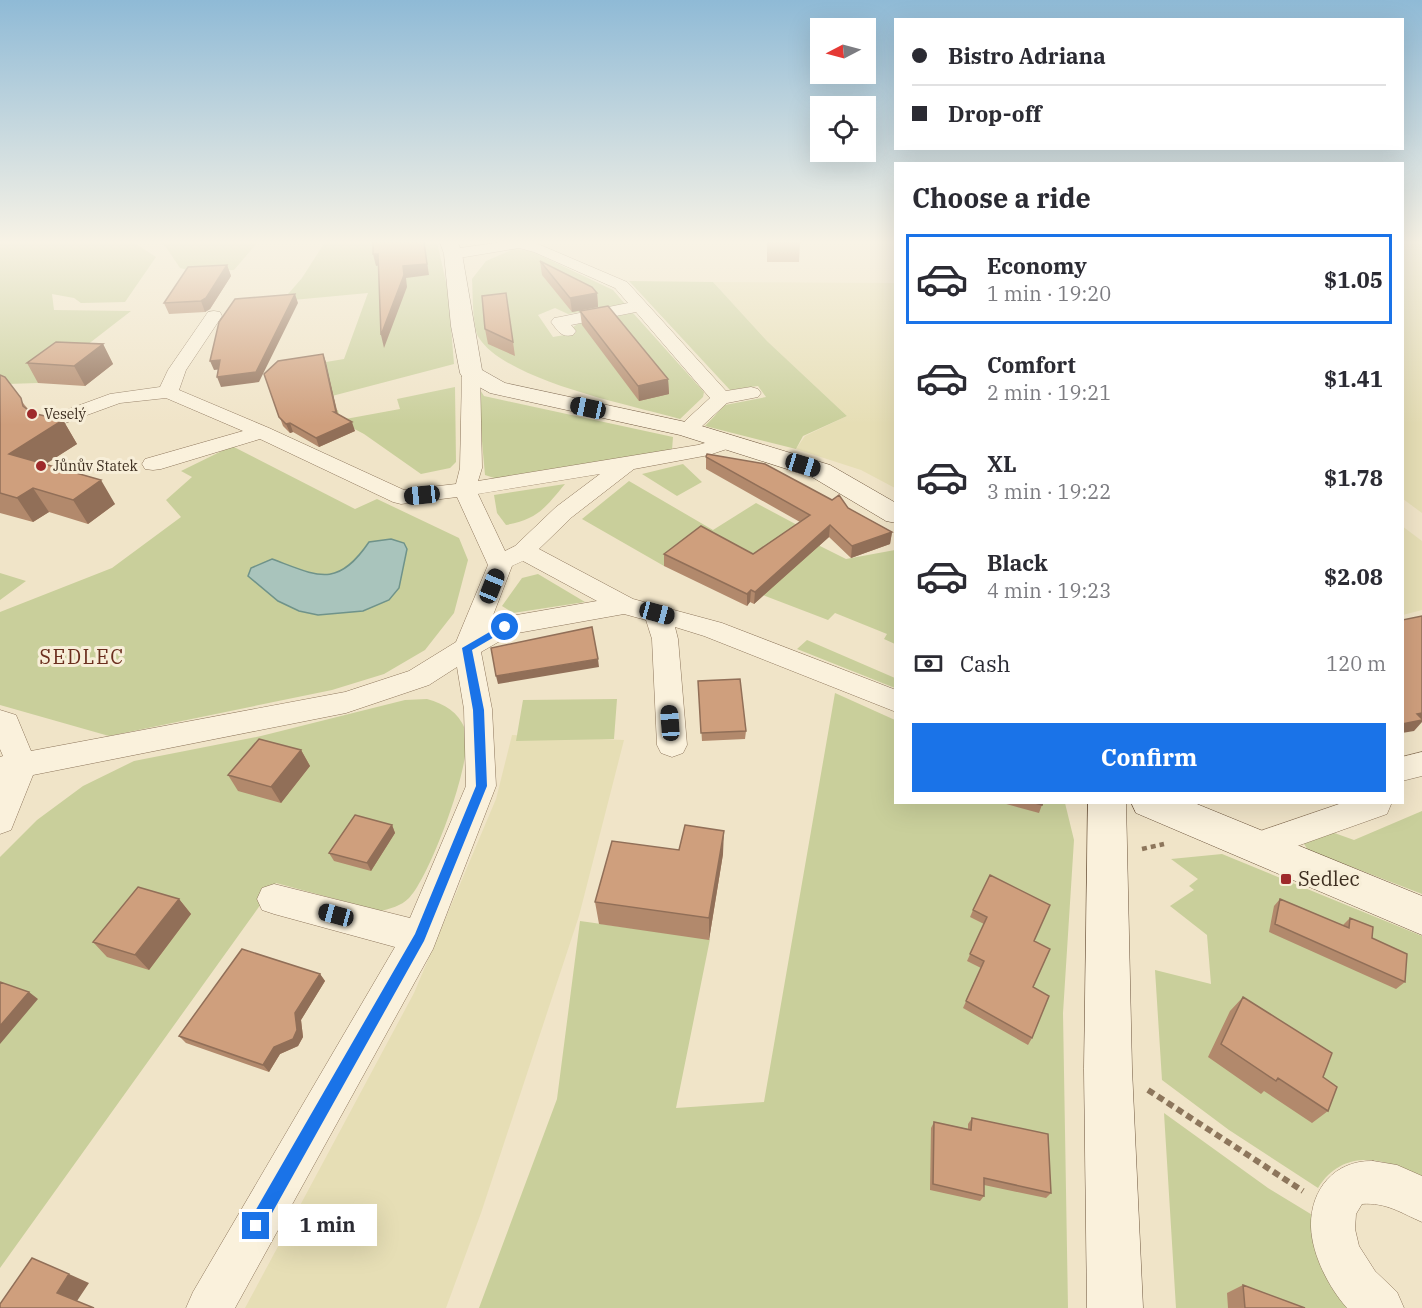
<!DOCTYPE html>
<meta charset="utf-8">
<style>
body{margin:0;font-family:"IBM Plex Serif",serif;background:#f2f2f3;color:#2b2b33;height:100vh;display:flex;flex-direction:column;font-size:22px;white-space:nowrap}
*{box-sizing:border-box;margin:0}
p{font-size:20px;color:#7c7c81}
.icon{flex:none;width:33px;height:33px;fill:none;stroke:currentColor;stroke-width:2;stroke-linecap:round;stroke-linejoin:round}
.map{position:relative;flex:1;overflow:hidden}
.details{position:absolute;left:894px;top:162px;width:510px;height:642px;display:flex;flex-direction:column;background:#fff;border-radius:0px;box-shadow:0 6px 24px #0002}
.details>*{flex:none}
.guide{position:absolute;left:894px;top:18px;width:510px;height:132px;border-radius:0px;box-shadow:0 6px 24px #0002;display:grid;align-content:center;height:132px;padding:0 18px;background:#fff}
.needle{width:39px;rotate:264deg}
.controls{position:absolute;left:810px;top:18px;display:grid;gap:12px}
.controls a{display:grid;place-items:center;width:66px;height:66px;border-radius:0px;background:#fff;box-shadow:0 6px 24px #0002;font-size:30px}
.end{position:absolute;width:27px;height:27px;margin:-14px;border:8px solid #1a73e8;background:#fff;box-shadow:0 0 0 3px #fff}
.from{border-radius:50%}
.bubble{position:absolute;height:42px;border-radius:0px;background:#fff;box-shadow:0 6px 24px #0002;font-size:20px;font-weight:700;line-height:42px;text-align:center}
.car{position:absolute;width:18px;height:36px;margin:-18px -9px;border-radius:8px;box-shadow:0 0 4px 2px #0007;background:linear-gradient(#222 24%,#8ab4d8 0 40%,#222 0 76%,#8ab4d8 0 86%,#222 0)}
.guide b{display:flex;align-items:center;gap:21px;height:57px;font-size:22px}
.guide b+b{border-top:2px solid #e1e1e2}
.guide i{width:15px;height:15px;background:#2b2b33}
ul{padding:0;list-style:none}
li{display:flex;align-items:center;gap:18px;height:90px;margin:0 12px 9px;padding:0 6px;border:3px solid transparent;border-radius:0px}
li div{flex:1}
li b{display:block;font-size:22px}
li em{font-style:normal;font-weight:700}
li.current{border-color:#1a73e8}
li>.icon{width:54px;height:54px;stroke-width:1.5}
h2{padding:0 18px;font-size:27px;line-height:72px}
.pay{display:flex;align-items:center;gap:15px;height:66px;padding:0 18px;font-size:22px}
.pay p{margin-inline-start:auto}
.action{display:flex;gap:12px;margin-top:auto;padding:12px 18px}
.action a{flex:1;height:69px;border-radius:0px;background:#1a73e8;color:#fff;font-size:24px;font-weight:700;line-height:69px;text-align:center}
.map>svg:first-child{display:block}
.farmland{fill:#e6deb5}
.green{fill:#c9cf9b}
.water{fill:#a9c4bc;stroke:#6f938a;stroke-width:1.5}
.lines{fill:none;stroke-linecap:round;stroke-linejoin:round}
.street-casing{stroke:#8d765c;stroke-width:1}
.secondary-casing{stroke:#6f573f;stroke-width:1}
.path-far1{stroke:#8d765c;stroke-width:4.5;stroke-dasharray:5 4;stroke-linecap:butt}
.path{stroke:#8d765c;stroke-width:6;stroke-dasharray:7 4.5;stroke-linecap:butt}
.street{fill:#faf1dc;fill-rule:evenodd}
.secondary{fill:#faf1dc;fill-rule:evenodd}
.wall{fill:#b2896c}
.shaded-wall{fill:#916f58}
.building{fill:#cf9f7d;stroke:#916f58;stroke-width:1.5}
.route{fill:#1a73e8}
.poi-dot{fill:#9e2a2b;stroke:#f7eed8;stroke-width:2}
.labels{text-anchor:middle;stroke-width:6;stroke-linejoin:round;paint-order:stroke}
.far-poi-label{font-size:14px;fill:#3d2e20;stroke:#f7eed8;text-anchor:start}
.quarter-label{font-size:20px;letter-spacing:1.5px;fill:#6b2e1e;stroke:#f7eed8}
.near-poi-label{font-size:20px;fill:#3d2e20;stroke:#f7eed8;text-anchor:start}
</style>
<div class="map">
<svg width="1422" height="1308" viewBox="0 0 1422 1308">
<rect width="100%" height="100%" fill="#f0e4c8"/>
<path class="farmland" d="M1402 242H1422V513L1403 499Z
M713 282 895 283V488L861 470 796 449 805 436 847 416 767 341Z
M1402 526 1422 541V610L1403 615Z
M512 735 624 740 579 916 481 1213 446 1308H245L414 993 496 799Z"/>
<path class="green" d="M0 242H133L156 257 125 302 81 303 74 298 52 294 54 310 131 311 38 383 7 384 0 401Z
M159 242H258L234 270 196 272 180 268 166 247Z
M325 242H437L448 291 454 364 332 396 326 362 344 359 368 293 282 301 302 278Z
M514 249 531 251 613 290 625 304 568 314 555 308 538 315 553 337 576 333 573 327 578 324 633 313 704 392 703 397 680 419C630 405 507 381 479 338 472 327 473 293 472 279L486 261Z
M629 281 713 282 767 341 847 416 803 436 796 449 705 426 725 405 766 397 758 386 730 390Z
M477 385 484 396 673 437 672 450 497 479 485 475Z
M455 387 456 462 450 468 421 474 364 434 324 413 338 410 340 420 400 409 397 399Z
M232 446 355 509 377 499 459 538 468 560 454 613 425 650 384 674 332 690 109 736 0 705V612L112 568 181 517 166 500 192 477 181 471Z
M683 464 702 482 677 496 642 474Z
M629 481 713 530 756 503 816 535 820 546 846 559 895 550V644L884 639 887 634 835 613 828 620 760 594 759 562 706 535 664 566 582 519Z
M565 484C545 508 538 519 506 525L497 513 494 495Z
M0 573 26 581 0 600Z
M538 574 585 602 513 613 502 606 522 578Z
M807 640 895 678V688L797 649Z
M835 693 895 720 896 802 1065 803 1074 840 1063 1013 1068 1308H479L557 1099 580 921 710 939 676 1108 764 1102Z
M427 699C445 704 458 712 465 729 476 755 429 879 409 898 401 906 390 909 380 911L276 883 0 1268V857L37 820 83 786 134 761 261 736 405 700Z
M617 699 614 739 516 741 523 700Z
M1422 811V894L1308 850 1300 838 1326 830 1354 840Z
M1222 854 1422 936V1178C1385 1157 1343 1148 1318 1188L1229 1130 1162 1080 1155 970 1211 984 1207 935 1170 906 1194 890 1189 886 1198 879 1171 859Z
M1164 1113 1268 1188 1314 1216 1360 1308H1176Z"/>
<path class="water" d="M391 539 404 543 407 549 399 588 389 600 363 611 318 615 299 611 278 601 248 576 251 568 272 559C318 576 337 589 369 542Z"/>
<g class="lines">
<g class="street-casing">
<path id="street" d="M503 242H539L538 244 627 282 726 391 751 387 758 389 761 393 758 397 727 403 700 428H686L683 424 686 420 710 398 636 312 571 325 576 331 573 335C561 338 558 331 551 322L554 318 560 317 628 303 615 288 534 252 519 248 453 259 445 254 453 249Z
M214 311 220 312 222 316 186 370 179 390 269 428 404 490 456 484 460 468 462 373 464 369H478L480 373 482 468 478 481 698 445 729 436 736 438 739 442 736 446 709 455 634 469 572 517 539 549 633 599 722 623 896 690V712L704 636 675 627 678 639 687 745 683 753 672 757 661 753 657 745 652 639 646 620 624 614 512 634 481 652 492 709 496 786 433 949 235 1308H186L193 1292 395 947 274 914 262 910 257 899 262 888 274 884 410 918 466 786 464 709 457 667 429 685 346 713 33 775 11 830 0 834V757L3 756 0 749V710L16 715 31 751 345 692 409 671 456 642 488 565 457 497 401 504 393 502 260 439 161 469 153 470 145 469 142 464 145 459 243 431 166 398 120 403 46 430 39 428 36 424 39 420 110 394 160 387 168 370 208 312ZM600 474 556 507 515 546 505 551 478 494ZM523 561 597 601 505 617 490 623 512 566Z
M1422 752V776L1402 781V757Z
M1345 802H1392L1387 814 1255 861 1243 857 1239 847 1243 837Z
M1373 1161 1397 1165 1422 1176V1222C1401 1213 1386 1202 1362 1204L1356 1214 1355 1229 1359 1246 1375 1271 1397 1292 1404 1308H1347C1329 1288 1312 1255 1311 1227 1310 1190 1334 1160 1373 1161Z"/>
</g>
<g class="secondary-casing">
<path id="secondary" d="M440 242H458L462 254 482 370 505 383 695 424 830 465 896 503V523L886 521 812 477 680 435 490 393 463 378 460 373 451 326 444 254Z
M1088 802H1126L1132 1069 1143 1308H1087L1084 1069Z
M1131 802H1192L1422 896V935L1136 813Z"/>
</g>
<path class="path-far1" d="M1142 849 1164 844"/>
<path class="path" d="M1148 1090 1303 1191"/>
<use href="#street" class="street"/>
<use href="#secondary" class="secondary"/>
</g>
<path class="wall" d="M767 242H800L799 262H767Z
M540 261 597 293 598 307 572 312 542 275Z
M227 265 231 276 210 309 205 312 169 314 164 303Z
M506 293 515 356 488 344 485 329Z
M580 311 668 379 669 394 639 401 582 325Z
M103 344 113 364 85 386 38 383 27 363Z
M323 354 338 414 355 431 319 447 293 432 290 433 283 426 264 374Z
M0 375 28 409 32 413 63 420 77 444 45 464 115 504 88 524 49 512 33 522 0 513Z
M706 457 848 508 892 532 890 544 851 558 829 537 754 604 750 602 747 606 664 566V554H753L800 522 706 469Z
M698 681 746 731 745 739 702 741Z
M301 750 310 766 281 803 238 791 228 775Z
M999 802H1043L1039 813Z
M392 825 395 833 371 871 334 861 329 853Z
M679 850 723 854 709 940 599 924 595 902Z
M179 899 191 914 149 970 107 957 93 942Z
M1280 899 1342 926 1350 918 1372 938 1405 982 1396 989 1269 932 1274 906Z
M973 910 1034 941 1032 1038 1028 1045 963 1008 981 968 967 961 984 924 970 917Z
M320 974 325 981 301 1020 303 1037 298 1046 280 1054 269 1072 186 1043 179 1036Z
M1243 997 1323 1077 1328 1111 1312 1123 1264 1091 1261 1094 1208 1057 1230 1011Z
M972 1118 1051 1193 1046 1198 984 1185V1196L980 1201 930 1190 931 1128 934 1122 968 1129V1124Z
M1243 1285 1305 1308H1228L1227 1293Z"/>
<path class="shaded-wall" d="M424 242 429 275 406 278 407 287 384 348 381 335 403 266Z
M373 254H378L380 265 376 266Z
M227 265 231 276 210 309 205 312 201 301Z
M597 293 598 307 572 312 570 298Z
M295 294 298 303 259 382 221 387 217 377Z
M103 344 113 364 85 386 74 366Z
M323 354 326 362 339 421H337Z
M220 360 224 369 214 370 210 361Z
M668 379 669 394 639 401 638 386Z
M63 420 77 444 24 478 9 454Z
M352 422 355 431 319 447 316 438Z
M290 423 293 432 290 433 286 424Z
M101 480 115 504 88 524 73 500Z
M33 488 49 512 33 522 17 498Z
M830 525 829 537 754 604 755 592Z
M892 532 890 544 851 558 852 546Z
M751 590 750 602 747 606V594Z
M598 659 599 667 498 684 496 676Z
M1422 713V722L1414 731 1402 733V724L1417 714Z
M301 750 310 766 281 803 271 787Z
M392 825 395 833 371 871 367 863Z
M724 831 723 854 709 940V918Z
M179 899 191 914 149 970 135 955Z
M320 974 325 981 301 1020 303 1037 298 1046 280 1054 269 1072 263 1065Z
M29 992 38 999 0 1044V1026Z
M69 1274 89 1283 77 1301 57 1293Z"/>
<path class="building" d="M373 242H424L427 264 403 266 404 275 381 335 378 254H373Z
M768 242H800V243Z
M540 261 592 287 597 293 570 298Z
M227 265 206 298 201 301 164 303 188 267Z
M506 293 513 342 485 329 482 296Z
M295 294 256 372 217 377 220 360 210 361 219 322 235 299Z
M608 306 668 379 638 386 580 311Z
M56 342 103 344 74 366 27 363Z
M323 354 336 412H334L352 422 316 438 290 423 286 424 279 417 264 374 278 361Z
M0 375 5 377 21 398 23 406 32 413 63 420 9 454 101 480 73 500 33 488 17 498 0 493Z
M707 454 765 464 832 500 839 495 848 508 892 532 852 546 830 525 755 592 751 590 747 594 664 554 701 526 753 554 810 515 706 457Z
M1422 616V713L1417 714 1422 719V720L1402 724V620Z
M592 627 598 659 496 676 491 648Z
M740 679 746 731 701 733 698 681Z
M259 739 301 750 271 787 228 775Z
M1032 802H1043L1042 805Z
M355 815 392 825 367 863 329 853Z
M685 825 724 831 709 918 595 902 612 841 679 850Z
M990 875 1050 905 1034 941 1050 949 1033 987 1049 996 1032 1038 966 1001 984 961 970 954 987 917 973 910Z
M138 887 179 899 135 955 93 942Z
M1280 899 1349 928 1350 918 1373 927 1372 938 1407 954 1405 982 1275 924Z
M242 949 320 974 295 1013 297 1030 293 1039 274 1047 263 1065 179 1036Z
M0 982 29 992 0 1026Z
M1243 997 1332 1053 1323 1077 1337 1087 1328 1111 1278 1078 1276 1081 1221 1044Z
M972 1118 1048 1134 1051 1193 984 1178V1196L933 1184 934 1122 971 1130Z
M32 1258 69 1274 57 1293 94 1308H0V1304Z
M1243 1285 1305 1308H1245Z"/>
<linearGradient id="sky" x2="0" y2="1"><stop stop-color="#8fbad6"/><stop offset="0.57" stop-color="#f8f3e6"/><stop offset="1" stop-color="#f8f3e6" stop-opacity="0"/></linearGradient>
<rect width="1422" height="425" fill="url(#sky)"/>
<path class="route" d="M505 623 510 627 508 629 472 650 484 710 487 786 424 941 262 1231 256 1233 250 1231 248 1226 250 1220 415 934 476 786 473 710 462 648Z"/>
<g class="poi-dot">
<circle cx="32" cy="414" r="6"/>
<circle cx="41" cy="466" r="6"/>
<rect x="1280" y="873" width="12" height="12" rx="3"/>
</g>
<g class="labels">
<g class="far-poi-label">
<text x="44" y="419">Veselý</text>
<text x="53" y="471">Jůnův Statek</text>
</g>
<g class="quarter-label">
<text x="82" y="664">SEDLEC</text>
</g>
<g class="near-poi-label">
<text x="1298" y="886">Sedlec</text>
</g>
</g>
</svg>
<div class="controls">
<a><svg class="needle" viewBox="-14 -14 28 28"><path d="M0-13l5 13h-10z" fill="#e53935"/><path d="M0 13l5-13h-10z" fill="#7c7c81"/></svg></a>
<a><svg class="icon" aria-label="locate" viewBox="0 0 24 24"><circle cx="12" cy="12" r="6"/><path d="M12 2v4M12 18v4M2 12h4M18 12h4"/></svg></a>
</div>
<i class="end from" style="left:505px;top:627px"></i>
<i class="end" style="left:256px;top:1226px"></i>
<div class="bubble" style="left:278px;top:1204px;width:99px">1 min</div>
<i class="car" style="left:588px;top:408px;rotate:282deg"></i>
<i class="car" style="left:803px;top:465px;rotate:107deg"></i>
<i class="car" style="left:422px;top:495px;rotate:264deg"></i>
<i class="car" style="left:492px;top:586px;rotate:22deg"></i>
<i class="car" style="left:657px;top:613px;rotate:105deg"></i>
<i class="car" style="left:670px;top:723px;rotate:356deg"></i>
<i class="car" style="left:336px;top:915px;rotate:285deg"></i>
<div class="guide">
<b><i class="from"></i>Bistro Adriana</b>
<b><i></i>Drop-off</b>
</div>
<section class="details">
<h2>Choose a ride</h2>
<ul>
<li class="current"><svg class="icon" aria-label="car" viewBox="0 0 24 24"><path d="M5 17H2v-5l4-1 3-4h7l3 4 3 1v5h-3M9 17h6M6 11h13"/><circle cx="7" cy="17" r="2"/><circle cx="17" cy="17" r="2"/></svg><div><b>Economy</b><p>1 min · 19:20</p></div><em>$1.05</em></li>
<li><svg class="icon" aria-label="car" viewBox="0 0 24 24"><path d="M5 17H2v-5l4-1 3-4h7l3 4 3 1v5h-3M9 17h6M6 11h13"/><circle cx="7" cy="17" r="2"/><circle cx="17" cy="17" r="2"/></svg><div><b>Comfort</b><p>2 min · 19:21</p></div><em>$1.41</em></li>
<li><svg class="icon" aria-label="car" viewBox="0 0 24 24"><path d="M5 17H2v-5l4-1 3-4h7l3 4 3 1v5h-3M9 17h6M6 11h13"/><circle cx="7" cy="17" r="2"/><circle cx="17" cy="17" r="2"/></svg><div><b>XL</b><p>3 min · 19:22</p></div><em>$1.78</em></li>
<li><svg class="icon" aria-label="car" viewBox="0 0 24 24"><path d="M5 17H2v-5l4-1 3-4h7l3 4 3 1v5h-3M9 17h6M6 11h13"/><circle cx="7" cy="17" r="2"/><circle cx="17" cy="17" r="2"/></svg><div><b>Black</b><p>4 min · 19:23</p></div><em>$2.08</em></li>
</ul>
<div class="pay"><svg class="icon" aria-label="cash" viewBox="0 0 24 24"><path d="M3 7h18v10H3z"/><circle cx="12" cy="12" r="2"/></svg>Cash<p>120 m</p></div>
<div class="action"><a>Confirm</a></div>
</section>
</div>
